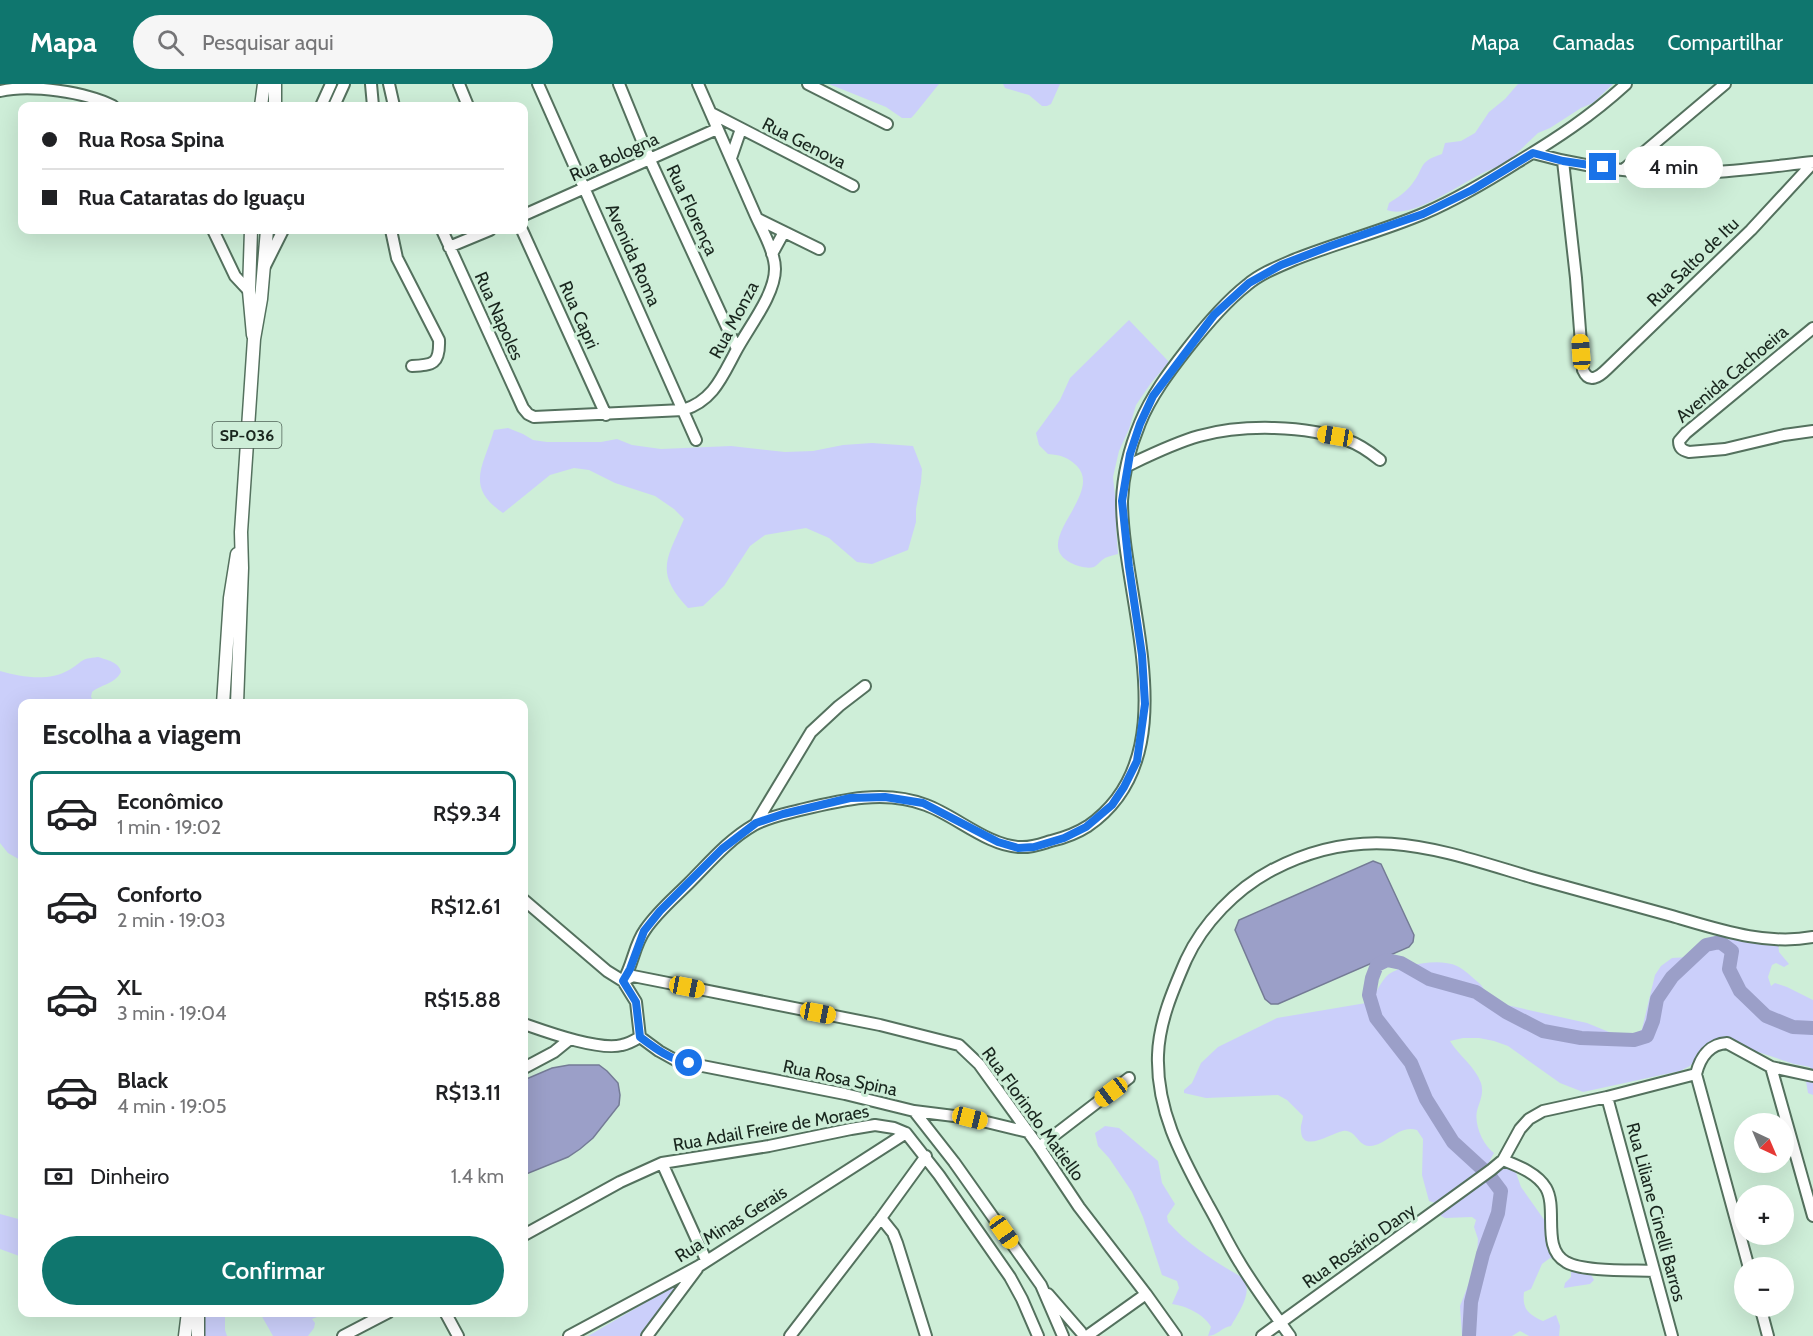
<!DOCTYPE html>
<html lang="pt">
<meta charset="utf-8">
<style>
body{margin:0;font-family:Cabin,sans-serif;background:#f6f6f6;color:#202124;height:100vh;display:flex;flex-direction:column;font-size:22px;white-space:nowrap}
*{box-sizing:border-box;margin:0}
p{font-size:20px;color:#757577}
.icon{flex:none;width:33px;height:33px;fill:none;stroke:currentColor;stroke-width:2;stroke-linecap:round;stroke-linejoin:round}
.map{position:relative;flex:1;overflow:hidden}
.drawer{position:absolute;left:18px;top:615px;width:510px;height:618px;display:flex;flex-direction:column;background:#fff;border-radius:12px;box-shadow:0 6px 24px #0002}
.drawer>*{flex:none}
.guide{position:absolute;left:18px;top:18px;width:510px;height:132px;border-radius:12px;box-shadow:0 6px 24px #0002;display:grid;align-content:center;height:132px;padding:0 24px;background:#fff}
.needle{width:39px;rotate:136deg}
.fabs{position:absolute;left:1734px;top:1029px;display:grid;gap:12px}
.fabs a{display:grid;place-items:center;width:60px;height:60px;border-radius:50%;background:#fff;box-shadow:0 6px 24px #0002;font-size:30px}
.end{position:absolute;width:27px;height:27px;margin:-14px;border:8px solid #1a73e8;background:#fff;box-shadow:0 0 0 3px #fff}
.from{border-radius:50%}
.bubble{position:absolute;height:42px;border-radius:21px;background:#fff;box-shadow:0 6px 24px #0002;font-size:20px;font-weight:600;line-height:42px;text-align:center}
.car{position:absolute;width:18px;height:36px;margin:-18px -9px;border-radius:8px;box-shadow:0 0 4px 2px #0007;background:linear-gradient(#f5c518 24%,#345 0 40%,#f5c518 0 76%,#345 0 86%,#f5c518 0)}
.guide b{display:flex;align-items:center;gap:21px;height:57px;font-size:22px}
.guide b+b{border-top:2px solid #e0e0e0}
.guide i{width:15px;height:15px;background:#202124}
ul{padding:0;list-style:none}
li{display:flex;align-items:center;gap:18px;height:84px;margin:0 12px 9px;padding:0 12px;border:3px solid transparent;border-radius:12px}
li div{flex:1}
li b{display:block;font-size:22px}
li em{font-style:normal;font-weight:600}
li.on{border-color:#0f766e}
li>.icon{width:54px;height:54px;stroke-width:1.5}
h2{padding:0 24px;font-size:27px;line-height:72px}
.pay{display:flex;align-items:center;gap:15px;height:66px;padding:0 24px;font-size:22px}
.pay p{margin-inline-start:auto}
.primary-button{display:flex;gap:12px;margin-top:auto;padding:12px 24px}
.primary-button a{flex:1;height:69px;border-radius:36px;background:#0f766e;color:#fff;font-size:24px;font-weight:600;line-height:69px;text-align:center}
header{display:flex;align-items:center;gap:36px;box-sizing:border-box;height:84px;padding:0 30px;background:#0f766e;color:#fff}
header strong{font-size:28px}
nav{display:flex;gap:33px;margin-inline-start:auto;font-size:21px}
.search{width:420px;height:54px;background:#f6f6f6;display:flex;align-items:center;gap:15px;box-sizing:border-box;padding:0 21px;border-radius:33px;color:#757577;font-size:22px}
.map>svg:first-child{display:block}
.green{fill:#cbcffa}
.water{fill:#9b9fc8;stroke:#747b95;stroke-width:1.5}
.lines{fill:none;stroke-linecap:round;stroke-linejoin:round}
.river{stroke:#9b9fc8;stroke-width:14}
.minor-casing{stroke:#54715e;stroke-width:14}
.major-casing{stroke:#54715e;stroke-width:15}
.minor{stroke:#fff;stroke-width:10}
.major{stroke:#fff;stroke-width:12}
.route{stroke:#1a73e8;stroke-width:8}
.labels{text-anchor:middle;stroke-width:6;stroke-linejoin:round;paint-order:stroke}
.shield{fill:#ceeed8;stroke:#4f6256;stroke-width:1.5}
.shield-label{font-size:16px;font-weight:bold;fill:#19261e}
.street-label{font-size:18px;fill:#19261e;stroke:#ceeed8}
</style>
<header>
<strong>Mapa</strong>
<div class="search"><svg class="icon" aria-label="search" viewBox="0 0 24 24"><circle cx="10" cy="10" r="6"/><path d="M15 15l6 6"/></svg>Pesquisar aqui</div>
<nav><a>Mapa</a><a>Camadas</a><a>Compartilhar</a></nav>
</header>
<div class="map">
<svg width="1813" height="1252" viewBox="0 0 1813 1252">
<rect width="100%" height="100%" fill="#ceeed8"/>
<path class="green" d="M829 0H939L914 31 911 34H902L886 23Z
M1003 0H1060L1051 20 1047 22H1042L1029 11 1005 4Z
M1518 0H1613L1593 19 1581 24 1550 44 1538 49 1495 90 1497 83C1470 91 1415 137 1387 126L1389 119C1397 114 1406 108 1412 100 1425 84 1417 78 1442 70L1445 59 1461 57 1475 49 1489 28 1505 15Z
M1129 236 1169 278 1151 299 1136 321 1129 345 1119 367 1113 393 1117 430 1116 441 1118 470C1114 471 1109 472 1105 474 1101 476 1098 481 1094 483 1087 485 1077 482 1071 479 1029 458 1104 411 1077 382 1068 373 1060 371 1048 370L1039 361 1036 349 1060 316 1070 294Z
M508 344 523 350 533 356 547 358H601L617 355 632 361 661 365 731 362 785 368 813 367 843 361 872 359 913 362 922 385 921 398 916 425V438L908 466 872 480 857 478 829 454 806 444 765 451 750 462 724 502 703 522 688 524C654 488 667 475 684 435L674 425 655 412 615 399 589 386 574 384 550 391 503 429C464 402 484 382 494 346Z
M98 573C107 576 119 578 121 588 115 600 102 600 92 608L91 613 95 619 22 620V777L8 769 0 759V587C22 593 48 598 69 586 84 577 79 575 98 573Z
M1739 850 1778 858 1779 868 1789 880 1784 883 1776 879 1772 881 1768 893 1771 902 1775 899 1787 903 1813 916V1011L1808 1009 1806 997 1812 988 1810 983 1794 980 1734 960 1709 962 1690 982 1680 987 1583 1008 1560 999 1508 962 1494 957 1479 954H1463L1450 957C1459 972 1475 982 1481 999 1484 1010 1480 1016 1477 1027 1474 1041 1483 1061 1494 1069L1489 1078 1504 1077 1513 1080 1521 1103 1545 1137 1554 1147 1558 1162 1572 1178 1590 1189 1594 1196 1590 1200 1564 1204 1565 1199 1571 1193V1187L1559 1176 1550 1174 1542 1180 1531 1205 1524 1208C1522 1225 1528 1230 1543 1237L1556 1231 1560 1242 1559 1252H1529L1520 1247 1512 1252H1462L1460 1222 1469 1199 1477 1169 1478 1155 1474 1143 1476 1136 1472 1133 1445 1134 1441 1132V1128L1452 1112 1435 1119 1429 1117 1422 1091 1423 1055 1417 1046C1399 1040 1387 1061 1370 1062 1358 1063 1356 1045 1343 1047 1333 1048 1301 1071 1301 1046 1300 1041 1303 1037 1303 1032L1287 1016 1278 1011 1206 1014 1184 1009V1006L1192 999 1201 979 1218 963 1277 934 1366 919C1377 912 1379 898 1389 890 1405 880 1440 874 1457 882 1464 885 1473 894 1479 899 1485 904 1487 913 1493 918L1587 939 1609 948 1630 953 1637 951 1642 945 1655 891 1661 882 1672 874 1688 873 1705 860 1722 858Z
M1105 1042 1119 1044 1158 1077 1162 1099 1175 1120 1167 1132 1168 1138C1189 1162 1216 1178 1243 1194 1254 1208 1238 1229 1231 1242 1222 1243 1217 1252 1208 1252L1211 1243C1204 1230 1186 1222 1172 1220L1179 1204 1177 1197 1162 1191 1143 1133 1132 1108 1109 1074 1098 1062 1095 1049Z
M0 1130 22 1136V1173L0 1165Z
M686 1195 644 1252H588Z
M204 1229H225V1246L227 1252H201Z
M260 1229V1228L327 1229 312 1235 315 1239 314 1244 308 1252H273Z"/>
<path class="water" d="M1373 777 1381 780 1414 851 1413 858 1409 863 1278 920H1271L1265 915 1235 846 1239 836Z
M569 981H599L607 987 618 999 620 1011 619 1021 593 1054 580 1065 568 1073 524 1091V996L552 984Z"/>
<g class="lines">
<path class="river" d="M1469 1252 1471 1218 1483 1170 1498 1129 1501 1107 1489 1091 1453 1058 1426 1015 1411 979 1376 934 1369 911 1372 894 1377 881 1387 876 1401 879 1429 895 1476 908 1506 928 1543 947 1581 954 1634 956 1647 952 1653 937 1657 915 1672 893 1706 861 1720 858 1732 867 1729 885 1740 907 1766 932 1793 943 1813 944"/>
<g class="minor-casing">
<path id="minor" d="M371 0 373 22
M389 0 394 22
M459 0 468 22
M538 0 696 356
M619 0 650 76 737 265
M808 0 887 40
M0 7C31 0 86 8 113 22
M321 22 331 0
M334 22 344 0
M711 29 853 102
M1533 69C1568 79 1606 85 1642 88 1699 93 1757 84 1813 78
M731 74 741 45
M1563 77 1576 194 1583 286C1589 300 1599 293 1607 285L1751 146 1813 79
M1623 86 1725 0
M524 131 717 45
M758 135 819 165
M213 146 235 192 249 207
M391 146 397 174 439 256C440 280 433 281 412 282
M442 146 523 324 528 330 534 333 683 326C713 317 722 293 736 267 748 244 775 211 775 185 775 168 762 146 755 130 736 86 717 43 698 0
M522 146 606 331
M449 163 490 146
M772 170 784 148
M265 182 283 146
M1813 244 1686 349 1679 357C1679 364 1682 366 1689 368L1725 365 1784 351 1813 347
M1127 382C1150 371 1174 359 1199 352 1243 340 1306 341 1349 357 1361 361 1371 369 1380 376
M756 739 811 648 839 622 865 602
M524 816 607 887 623 897 636 918 640 953
M623 897C633 881 634 861 645 846 657 828 674 814 689 799 710 778 728 756 754 741 768 733 785 730 800 726 841 716 885 705 926 721 956 732 988 762 1020 763 1031 764 1041 760 1051 757 1064 754 1077 749 1088 742 1191 671 1122 517 1122 417 1123 391 1130 363 1140 339 1151 312 1169 288 1187 265 1205 242 1224 219 1247 201 1261 189 1280 182 1296 175 1339 158 1383 147 1425 129 1457 115 1486 98 1516 79 1556 55 1591 32 1626 0
M623 897 633 892 880 941 959 961 979 980 1039 1063 1079 1123 1146 1210 1176 1252
M524 940C547 948 599 967 622 961 628 960 635 956 640 953
M640 953 659 967 677 977 845 1010 914 1027 954 1078 1041 1201 1063 1252
M1771 983 1813 1132
M524 984 554 968 570 955
M1696 990 1749 1184
M1696 990C1700 974 1709 960 1727 959L1771 983 1813 992
M1607 1013 1672 1252
M914 1027 970 1034 1028 1048
M1039 1063 1129 994
M1503 1076C1518 1082 1537 1089 1546 1104 1558 1125 1541 1164 1566 1178 1582 1188 1633 1186 1654 1187
M662 1079 706 1176
M881 1134 893 1149 897 1159 926 1252
M524 1151 620 1098 662 1079 769 1062 851 1045 875 1041 894 1044 906 1049 939 1091 1010 1193 1022 1215 1038 1252
M1048 1210 1081 1248
M1760 1222 1768 1252
M445 1228 458 1252
M343 1252 389 1228
M569 1252 699 1182 906 1049
M647 1252 697 1185
M790 1252 881 1134 926 1072
M1087 1252 1146 1210
M1262 1252 1491 1086 1503 1076 1520 1045 1529 1035 1543 1027 1607 1013 1696 990
M1290 1252C1273 1228 1255 1204 1240 1179 1228 1160 1219 1140 1208 1121 1182 1073 1156 1027 1158 971 1159 938 1173 906 1186 876 1203 839 1236 805 1272 786 1367 736 1439 766 1534 794 1580 807 1626 819 1672 832 1717 845 1766 862 1813 853"/>
</g>
<g class="major-casing">
<path id="major" d="M261 22 264 0
M275 22V0
M251 146 249 207 253 251
M223 620 230 514 237 470
M237 620 242 484 241 448 254 255 261 215 267 146
M185 1252 188 1228
M198 1252V1228"/>
</g>
<use href="#minor" class="minor"/>
<use href="#major" class="major"/>
</g>
<g class="lines">
<path class="route" d="M689 979C669 975 656 965 640 953L636 918 623 897 630 885 644 847 660 827 722 765 756 739 783 730 850 714 885 713 923 719 998 758 1018 764 1034 763 1064 754 1086 743 1112 721 1124 703 1137 677 1145 620 1142 571 1129 483 1122 417 1130 370 1140 340 1153 312 1214 231 1249 199 1281 181 1330 162 1423 130 1472 106 1533 69 1563 77 1603 83"/>
</g>
<g class="labels">
<rect class="shield" x="212.5" y="338" width="69" height="26" rx="4.5"/>
<g class="shield-label">
<text x="247" y="357">SP-036</text>
</g>
<g class="street-label">
<text transform="translate(804 59) rotate(27)" y="6">Rua Genova</text>
<text transform="translate(614 73) rotate(-24)" y="6">Rua Bologna</text>
<text transform="translate(692 126) rotate(65)" y="6">Rua Florença</text>
<text transform="translate(633 171) rotate(66)" y="6">Avenida Roma</text>
<text transform="translate(1693 178) rotate(-44)" y="6">Rua Salto de Itu</text>
<text transform="translate(579 231) rotate(66)" y="6">Rua Capri</text>
<text transform="translate(499 232) rotate(66)" y="6">Rua Napoles</text>
<text transform="translate(734 236) rotate(-62)" y="6">Rua Monza</text>
<text transform="translate(1732 290) rotate(-40)" y="6">Avenida Cachoeira</text>
<text transform="translate(840 994) rotate(12)" y="6">Rua Rosa Spina</text>
<text transform="translate(1033 1030) rotate(54)" y="6">Rua Florindo Matiello</text>
<text transform="translate(771 1044) rotate(-10)" y="6">Rua Adail Freire de Moraes</text>
<text transform="translate(1656 1128) rotate(75)" y="6">Rua Liliane Cinelli Barros</text>
<text transform="translate(731 1140) rotate(-32)" y="6">Rua Minas Gerais</text>
<text transform="translate(1359 1162) rotate(-35)" y="6">Rua Rosário Dany</text>
</g>
</g>
</svg>
<div class="fabs">
<a><svg class="needle" viewBox="-14 -14 28 28"><path d="M0-13l5 13h-10z" fill="#e53935"/><path d="M0 13l5-13h-10z" fill="#757577"/></svg></a>
<a>+</a>
<a>−</a>
</div>
<i class="end from" style="left:689px;top:979px"></i>
<i class="end" style="left:1603px;top:83px"></i>
<div class="bubble" style="left:1624px;top:62px;width:99px">4 min</div>
<i class="car" style="left:1581px;top:268px;rotate:356deg"></i>
<i class="car" style="left:1335px;top:352px;rotate:279deg"></i>
<i class="car" style="left:687px;top:903px;rotate:101deg"></i>
<i class="car" style="left:818px;top:929px;rotate:101deg"></i>
<i class="car" style="left:1111px;top:1008px;rotate:233deg"></i>
<i class="car" style="left:970px;top:1034px;rotate:104deg"></i>
<i class="car" style="left:1004px;top:1148px;rotate:145deg"></i>
<div class="guide">
<b><i class="from"></i>Rua Rosa Spina</b>
<b><i></i>Rua Cataratas do Iguaçu</b>
</div>
<section class="drawer">
<h2>Escolha a viagem</h2>
<ul>
<li class="on"><svg class="icon" aria-label="car" viewBox="0 0 24 24"><path d="M5 17H2v-5l4-1 3-4h7l3 4 3 1v5h-3M9 17h6M6 11h13"/><circle cx="7" cy="17" r="2"/><circle cx="17" cy="17" r="2"/></svg><div><b>Econômico</b><p>1 min · 19:02</p></div><em>R$9.34</em></li>
<li><svg class="icon" aria-label="car" viewBox="0 0 24 24"><path d="M5 17H2v-5l4-1 3-4h7l3 4 3 1v5h-3M9 17h6M6 11h13"/><circle cx="7" cy="17" r="2"/><circle cx="17" cy="17" r="2"/></svg><div><b>Conforto</b><p>2 min · 19:03</p></div><em>R$12.61</em></li>
<li><svg class="icon" aria-label="car" viewBox="0 0 24 24"><path d="M5 17H2v-5l4-1 3-4h7l3 4 3 1v5h-3M9 17h6M6 11h13"/><circle cx="7" cy="17" r="2"/><circle cx="17" cy="17" r="2"/></svg><div><b>XL</b><p>3 min · 19:04</p></div><em>R$15.88</em></li>
<li><svg class="icon" aria-label="car" viewBox="0 0 24 24"><path d="M5 17H2v-5l4-1 3-4h7l3 4 3 1v5h-3M9 17h6M6 11h13"/><circle cx="7" cy="17" r="2"/><circle cx="17" cy="17" r="2"/></svg><div><b>Black</b><p>4 min · 19:05</p></div><em>R$13.11</em></li>
</ul>
<div class="pay"><svg class="icon" aria-label="cash" viewBox="0 0 24 24"><path d="M3 7h18v10H3z"/><circle cx="12" cy="12" r="2"/></svg>Dinheiro<p>1.4 km</p></div>
<div class="primary-button"><a>Confirmar</a></div>
</section>
</div>
